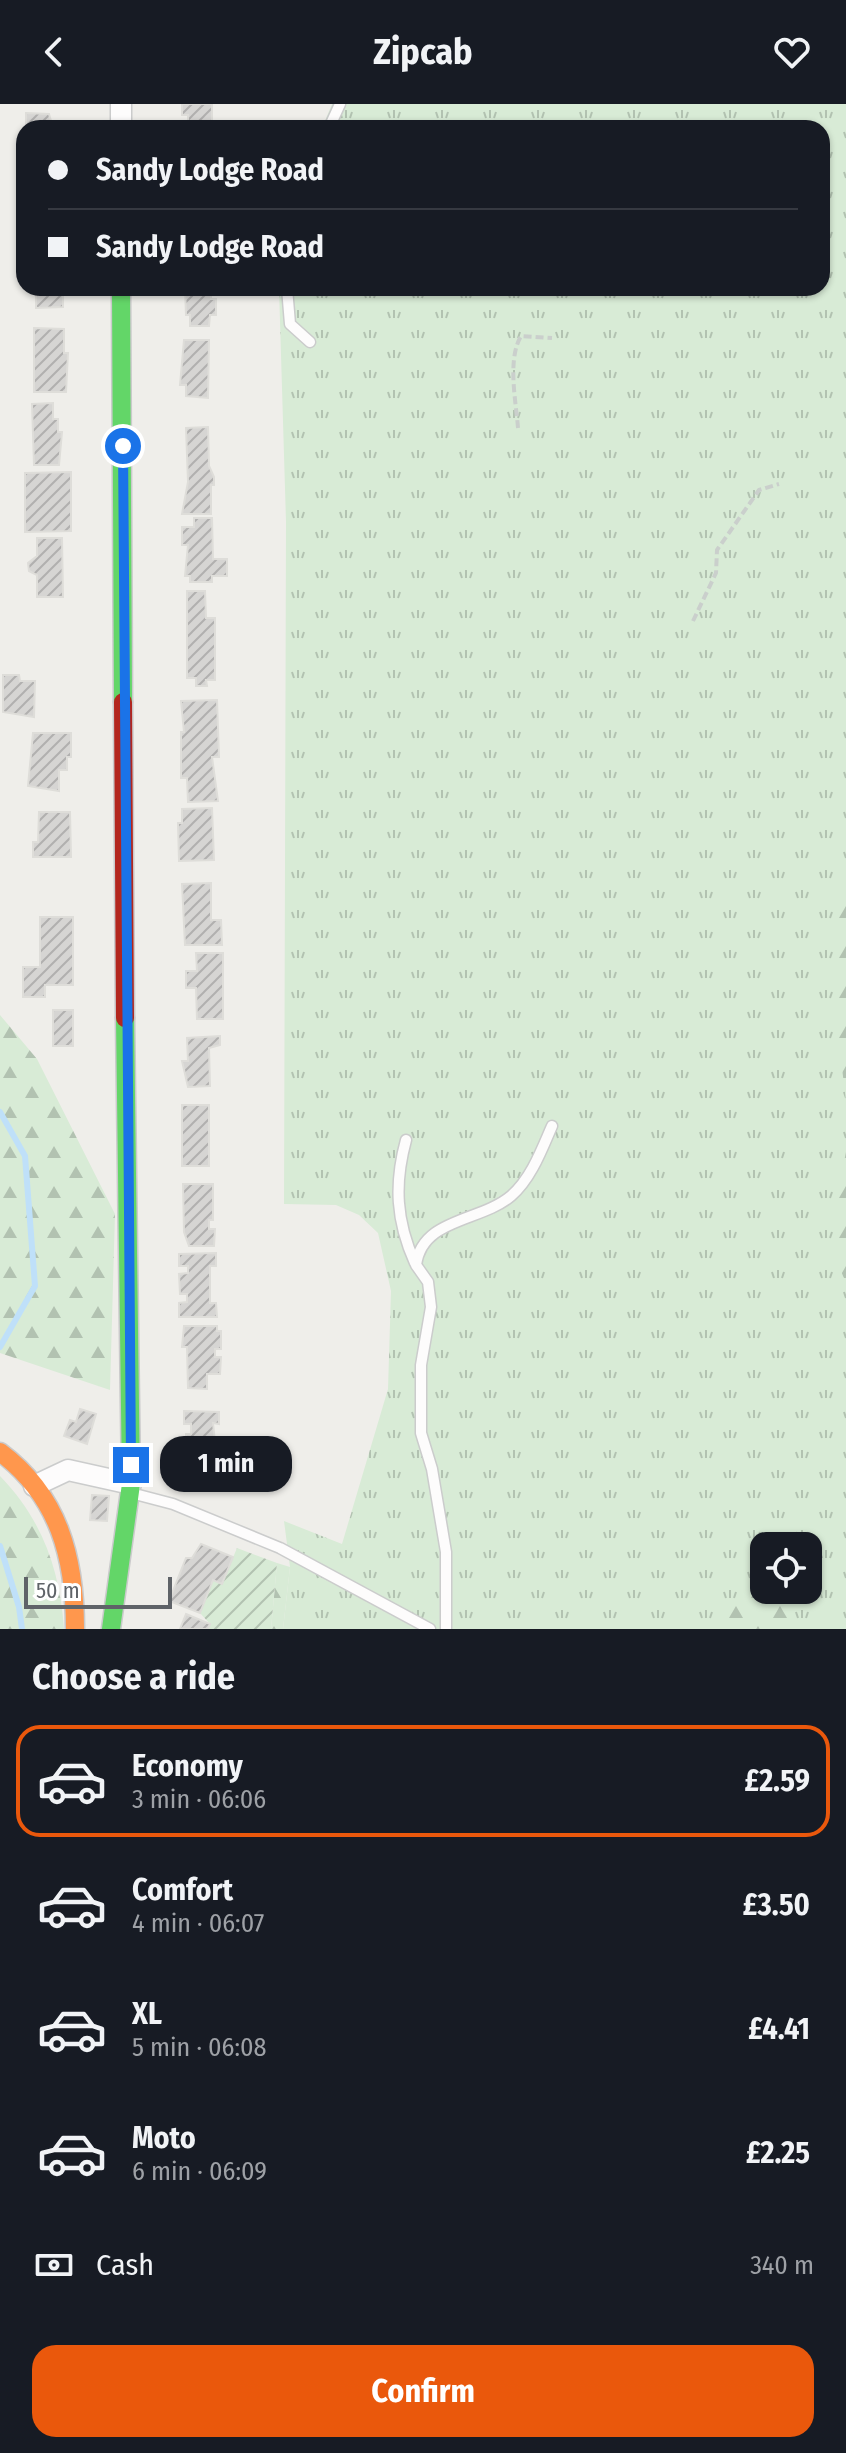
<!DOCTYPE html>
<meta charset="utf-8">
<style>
body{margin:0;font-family:"Fira Sans Condensed",sans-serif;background:#242831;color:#f1f3f6;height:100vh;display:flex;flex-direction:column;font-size:30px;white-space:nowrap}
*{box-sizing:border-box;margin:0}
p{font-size:26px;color:#9ea1a6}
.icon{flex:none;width:44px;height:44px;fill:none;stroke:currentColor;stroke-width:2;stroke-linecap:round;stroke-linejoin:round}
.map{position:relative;height:1525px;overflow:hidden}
.side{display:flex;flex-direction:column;background:#171b24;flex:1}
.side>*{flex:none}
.guide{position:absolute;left:16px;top:16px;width:814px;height:176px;border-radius:24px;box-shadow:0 2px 6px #0004;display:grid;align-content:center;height:176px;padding:0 32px;background:#171b24}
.buttons{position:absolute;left:750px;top:1428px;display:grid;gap:16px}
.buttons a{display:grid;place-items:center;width:72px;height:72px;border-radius:16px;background:#171b24;box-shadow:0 2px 6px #0004;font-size:40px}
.scale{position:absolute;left:24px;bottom:20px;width:148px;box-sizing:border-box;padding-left:8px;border:4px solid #5f6368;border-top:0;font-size:22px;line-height:28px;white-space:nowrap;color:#5f6368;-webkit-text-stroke:6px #fff;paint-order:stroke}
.end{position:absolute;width:36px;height:36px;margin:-18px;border:10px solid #1a73e8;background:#fff;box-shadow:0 0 0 4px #fff}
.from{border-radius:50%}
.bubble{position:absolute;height:56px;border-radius:24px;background:#171b24;box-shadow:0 2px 6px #0004;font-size:26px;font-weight:700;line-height:56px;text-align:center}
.guide b{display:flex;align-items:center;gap:28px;height:76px;font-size:30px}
.guide b+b{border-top:2px solid #363941}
.guide i{width:20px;height:20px;background:#f1f3f6}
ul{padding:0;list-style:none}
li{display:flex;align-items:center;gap:24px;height:112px;margin:0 16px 12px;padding:0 16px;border:4px solid transparent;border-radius:24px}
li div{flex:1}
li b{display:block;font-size:30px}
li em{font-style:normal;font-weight:700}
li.active{border-color:#ea580c}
li>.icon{width:72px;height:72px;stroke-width:1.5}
h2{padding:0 32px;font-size:36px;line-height:96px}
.pay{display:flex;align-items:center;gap:20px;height:88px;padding:0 32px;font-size:30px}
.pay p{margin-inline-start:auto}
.action{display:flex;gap:16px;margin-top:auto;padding:16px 32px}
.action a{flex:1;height:92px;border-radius:24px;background:#ea580c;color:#fff;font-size:32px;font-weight:700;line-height:92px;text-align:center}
header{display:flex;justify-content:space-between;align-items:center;height:104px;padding:0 32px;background:#171b24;font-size:36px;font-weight:700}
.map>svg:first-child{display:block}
.grass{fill:url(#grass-tufts);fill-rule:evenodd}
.forest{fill:url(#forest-firs)}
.garden{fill:url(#garden-furrows)}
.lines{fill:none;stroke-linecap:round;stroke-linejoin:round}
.stream{stroke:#bfe0f9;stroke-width:6}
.building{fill:url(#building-hatch);stroke:#deddd9;stroke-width:2}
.lane-casing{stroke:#cbcccc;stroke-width:13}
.street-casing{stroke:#cbcccc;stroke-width:23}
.fast-casing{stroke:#cacacb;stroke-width:21}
.slow-casing{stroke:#cacacb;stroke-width:21}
.jam-casing{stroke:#cacacb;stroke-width:21}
.path{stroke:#cacfcc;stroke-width:4;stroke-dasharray:8 4;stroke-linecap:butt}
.lane{stroke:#fdfcfc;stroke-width:10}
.street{stroke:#fdfcfc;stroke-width:20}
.fast{stroke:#63d668;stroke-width:18}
.slow{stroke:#ff974d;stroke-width:18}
.jam{stroke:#b3261e;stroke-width:18}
.route{stroke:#1a73e8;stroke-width:10}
</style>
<header><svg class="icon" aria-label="back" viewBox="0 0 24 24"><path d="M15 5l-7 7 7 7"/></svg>Zipcab<svg class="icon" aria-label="heart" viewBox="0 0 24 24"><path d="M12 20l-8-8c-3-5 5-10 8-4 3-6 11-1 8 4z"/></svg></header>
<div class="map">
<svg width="846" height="1525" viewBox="0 0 846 1525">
<defs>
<pattern id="grass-tufts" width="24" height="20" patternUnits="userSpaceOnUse" patternTransform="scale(2)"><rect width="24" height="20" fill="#d8ebd6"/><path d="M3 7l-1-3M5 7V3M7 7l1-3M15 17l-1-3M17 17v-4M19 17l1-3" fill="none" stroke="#b2c2b1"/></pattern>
<pattern id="forest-firs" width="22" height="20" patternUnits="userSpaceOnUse" patternTransform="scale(2)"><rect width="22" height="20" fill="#d8ebd6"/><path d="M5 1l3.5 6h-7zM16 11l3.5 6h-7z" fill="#b2c2b1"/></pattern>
<pattern id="garden-furrows" width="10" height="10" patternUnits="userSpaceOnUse" patternTransform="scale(2)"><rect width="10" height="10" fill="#d8ebd6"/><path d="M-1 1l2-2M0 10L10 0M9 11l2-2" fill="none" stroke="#b2c2b1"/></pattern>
<pattern id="building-hatch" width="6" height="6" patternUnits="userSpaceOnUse" patternTransform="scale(2)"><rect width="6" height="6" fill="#d6d5d3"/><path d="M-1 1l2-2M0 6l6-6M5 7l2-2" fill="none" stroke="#b1b0af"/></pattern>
</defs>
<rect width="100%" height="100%" fill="#efeeea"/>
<path class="grass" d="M332 0H846V1525H283L290 1463 284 1417 342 1440 388 1285 391 1187 378 1129 359 1111 336 1101 284 1100 286 418 279 184H822V24H322ZM764 1442H808V1486H764Z"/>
<path class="forest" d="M846 778V997C840 941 820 828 846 778Z
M0 911 37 955 115 1110 110 1286 0 1249Z
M846 1048V1178C825 1140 838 1088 846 1048Z
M0 1372C42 1415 60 1466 64 1525H0Z
M277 1459 290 1463 283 1525H271Z
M759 1485 781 1489 800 1525H724L735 1494Z"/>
<path class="garden" d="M237 1444 277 1459 271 1525H208L210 1520 200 1509 213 1476 222 1480Z"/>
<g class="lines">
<path class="stream" d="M0 1008 25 1052 35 1182 0 1243
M0 1442 19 1503 22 1525"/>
</g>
<path class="building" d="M182 0H212V24H178H188V11H182Z
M26 9 49 10 53 24H26Z
M36 184H63V203L36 204Z
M185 184H211V195H216V211H210L209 222H190V211H186Z
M34 224 64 225V249H68L66 288H34Z
M184 236H209L208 294 186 292V281H180Z
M53 299V315H58V328H62L59 361H34L32 300Z
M208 323 209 362 214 373V381H211V410H182L188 378 186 324Z
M71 368V427L25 428V369Z
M194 414H212L213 455H227V472H212V478H190V472H185L188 441H182V423H194Z
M37 434H62L63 493H37V471L29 467 28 459 37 452Z
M187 487H205L206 514H215V576H206L207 582H196V574H187Z
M3 571H19L20 577H35L34 613 3 608Z
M217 596 219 653H212L218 697 188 698 187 674H181V628H184L181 597Z
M33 629H71V653H67V666H59V687L28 682Z
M212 704 214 756 179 757 178 719H182V705Z
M39 708H70L71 753H33V738H38Z
M211 779V816H221L222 841H185L182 780Z
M40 813H73V881H45V893H23V863H40Z
M196 849H223V915H197L196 884H186V867H197Z
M53 906H73V942H53Z
M220 932V941L209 944 210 982 188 983 182 957H188L187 934Z
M182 1001H209V1062H182Z
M183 1080H213V1116H209V1125H215L214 1142H189L184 1128Z
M216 1149V1162H210V1199H216L217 1213H179V1199L187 1198V1190H180L179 1170 188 1169V1162H179V1150Z
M184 1222H217V1227H221V1245H215V1253H221L220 1270H207V1285L188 1284 187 1243H182Z
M80 1305 96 1310 87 1340 64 1332 70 1316 76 1318Z
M184 1307 219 1308V1320L213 1319 215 1338H186V1330H191V1320H184Z
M180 1338H215V1345H221V1376H191V1353H180Z
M92 1391 109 1392 107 1417 90 1416Z
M201 1440 233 1453 222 1480 213 1476 200 1509 169 1497 186 1454H192Z
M186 1510 210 1520 208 1525H180Z"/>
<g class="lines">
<g class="lane-casing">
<path id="lane" d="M329 24 340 0
M287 184 290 220 310 238
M406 1036C394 1080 396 1117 415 1159
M131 1389 173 1400 280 1444 430 1525
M446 1525V1448L432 1365 421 1329V1261L431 1203 428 1178 416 1161C422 1114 480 1118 511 1092 531 1075 542 1045 552 1022"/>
</g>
<g class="street-casing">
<path id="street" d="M121 0V24
M34 1382 68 1366 131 1380"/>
</g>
<g class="fast-casing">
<path id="fast" d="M121 184 123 598
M111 1525 131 1380 125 914"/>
</g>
<g class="slow-casing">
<path id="slow" d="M0 1348C59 1392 75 1454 75 1525"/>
</g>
<g class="jam-casing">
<path id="jam" d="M123 598 125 914"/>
</g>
<path class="path" d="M518 324C516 297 507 256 521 232L552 234
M693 517 716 469 717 446 759 386 779 380"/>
<use href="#lane" class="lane"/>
<use href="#street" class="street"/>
<use href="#fast" class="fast"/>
<use href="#slow" class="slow"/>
<use href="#jam" class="jam"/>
</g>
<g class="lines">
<path class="route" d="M123 342 131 1361"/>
</g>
</svg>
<div class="buttons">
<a><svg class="icon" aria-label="locate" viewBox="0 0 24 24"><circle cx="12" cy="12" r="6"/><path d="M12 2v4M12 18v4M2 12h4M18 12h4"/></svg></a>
</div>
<div class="scale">50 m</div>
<i class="end from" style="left:123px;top:342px"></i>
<i class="end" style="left:131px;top:1361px"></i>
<div class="bubble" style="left:160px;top:1332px;width:132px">1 min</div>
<div class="guide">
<b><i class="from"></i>Sandy Lodge Road</b>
<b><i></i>Sandy Lodge Road</b>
</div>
</div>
<section class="side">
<h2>Choose a ride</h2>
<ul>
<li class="active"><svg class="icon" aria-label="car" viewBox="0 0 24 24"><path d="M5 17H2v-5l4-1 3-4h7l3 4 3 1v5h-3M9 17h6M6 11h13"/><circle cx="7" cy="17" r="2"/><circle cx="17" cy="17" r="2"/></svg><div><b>Economy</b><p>3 min · 06:06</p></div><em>£2.59</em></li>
<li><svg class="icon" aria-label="car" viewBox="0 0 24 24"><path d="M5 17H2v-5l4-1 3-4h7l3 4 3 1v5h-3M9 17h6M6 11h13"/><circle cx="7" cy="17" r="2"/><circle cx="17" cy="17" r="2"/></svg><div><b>Comfort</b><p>4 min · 06:07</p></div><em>£3.50</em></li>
<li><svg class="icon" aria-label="car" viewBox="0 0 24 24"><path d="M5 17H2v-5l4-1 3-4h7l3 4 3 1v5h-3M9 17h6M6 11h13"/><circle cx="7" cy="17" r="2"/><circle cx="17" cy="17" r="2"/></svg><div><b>XL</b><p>5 min · 06:08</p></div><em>£4.41</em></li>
<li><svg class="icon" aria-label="car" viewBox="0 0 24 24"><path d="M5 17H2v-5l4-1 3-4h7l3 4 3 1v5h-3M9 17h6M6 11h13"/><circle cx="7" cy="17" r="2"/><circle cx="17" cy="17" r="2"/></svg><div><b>Moto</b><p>6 min · 06:09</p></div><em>£2.25</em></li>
</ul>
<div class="pay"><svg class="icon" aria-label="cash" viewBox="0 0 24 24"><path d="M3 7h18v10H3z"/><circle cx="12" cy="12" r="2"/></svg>Cash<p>340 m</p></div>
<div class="action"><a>Confirm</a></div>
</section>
